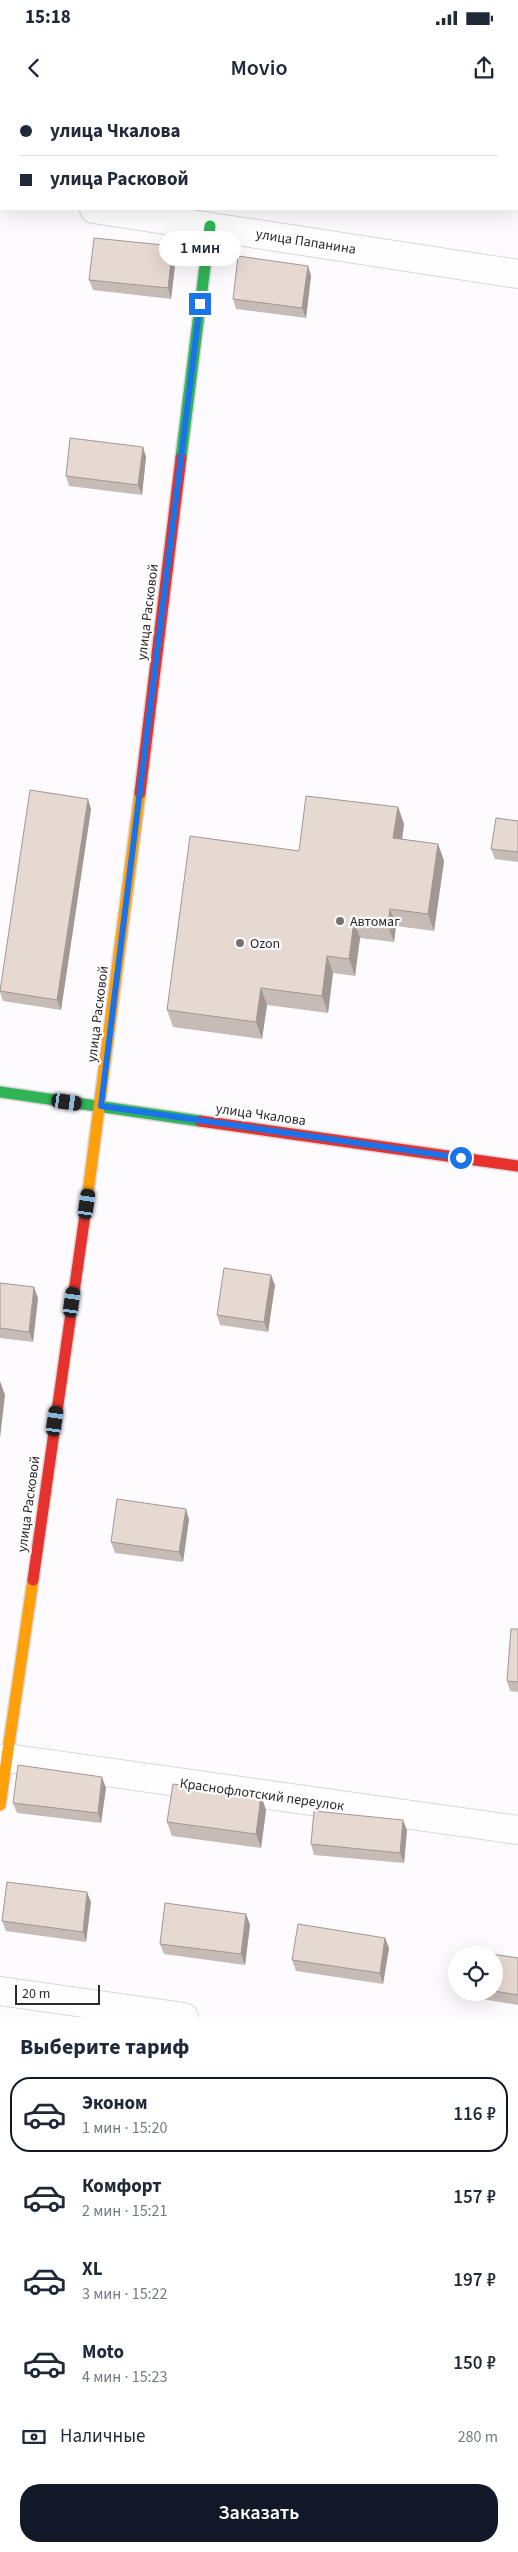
<!DOCTYPE html>
<html lang="ru">
<meta charset="utf-8">
<style>
body{margin:0;font-family:"Source Sans 3",sans-serif;background:#f6f6f7;color:#1f2937;height:100vh;display:flex;flex-direction:column;font-size:19px;white-space:nowrap}
*{box-sizing:border-box;margin:0}
p{font-size:16px;color:#747a83}
.icon{flex:none;width:28px;height:28px;fill:none;stroke:currentColor;stroke-width:2;stroke-linecap:round;stroke-linejoin:round}
.map{position:relative;height:1917px;overflow:hidden}
.sheet{display:flex;flex-direction:column;background:#fff;flex:1}
.sheet>*{flex:none}
.banner{position:absolute;left:0px;top:0px;width:519px;height:110px;box-shadow:0 5px 20px #0002;display:grid;align-content:center;height:110px;padding:0 20px;background:#fff}
.controls{position:absolute;left:448px;top:1846px;display:grid;gap:10px}
.controls a{display:grid;place-items:center;width:55px;height:55px;border-radius:50%;background:#fff;box-shadow:0 5px 20px #0002;font-size:25px}
.scale{position:absolute;left:15px;bottom:12px;width:85px;box-sizing:border-box;padding-left:5px;border:2px solid #2c282c;border-top:0;font-size:14px;line-height:18px;white-space:nowrap;color:#2c282c;-webkit-text-stroke:4px #fff;paint-order:stroke}
.end{position:absolute;width:22px;height:22px;margin:-11px;border:6px solid #1a73e8;background:#fff;box-shadow:0 0 0 2px #fff}
.from{border-radius:50%}
.bubble{position:absolute;height:35px;border-radius:18px;background:#fff;box-shadow:0 5px 20px #0002;font-size:16px;font-weight:600;line-height:35px;text-align:center}
.car{position:absolute;width:15px;height:30px;margin:-15px -8px;border-radius:6px;box-shadow:0 0 4px 1px #0007;background:linear-gradient(#222 24%,#8ab4d8 0 40%,#222 0 76%,#8ab4d8 0 86%,#222 0)}
.banner b{display:flex;align-items:center;gap:18px;height:48px;font-size:19px}
.banner b+b{border-top:1px solid #e0e1e3}
.banner i{width:12px;height:12px;background:#1f2937}
ul{padding:0;list-style:none}
li{display:flex;align-items:center;gap:15px;height:75px;margin:0 10px 8px;padding:0 10px;border:2px solid transparent;border-radius:20px}
li div{flex:1}
li b{display:block;font-size:19px}
li em{font-style:normal;font-weight:600}
li.current{border-color:#111827}
li>.icon{width:45px;height:45px;stroke-width:1.5}
h2{padding:0 20px;font-size:22px;line-height:60px}
.pay{display:flex;align-items:center;gap:12px;height:55px;padding:0 20px;font-size:19px}
.pay p{margin-inline-start:auto}
.button{display:flex;gap:10px;margin-top:auto;padding:10px 20px}
.button a{flex:1;height:58px;border-radius:20px;background:#111827;color:#fff;font-size:20px;font-weight:600;line-height:58px;text-align:center}
.status{display:flex;justify-content:space-between;align-items:center;height:35px;padding:0 25px;background:#fff;direction:ltr}
.status svg{height:14px;fill:currentColor}
header{display:flex;justify-content:space-between;align-items:center;height:65px;padding:0 20px;background:#fff;font-size:22px;font-weight:600}
.map>svg:first-child{display:block}
.lines{fill:none;stroke-linecap:round;stroke-linejoin:round}
.street-casing{stroke:#dad7da;stroke-width:30}
.fast-casing{stroke:#dad7da;stroke-width:14}
.slow-casing{stroke:#dad7da;stroke-width:14}
.jam-casing{stroke:#dad7da;stroke-width:14}
.street{stroke:#fffeff;stroke-width:28}
.fast{stroke:#30b455;stroke-width:11}
.slow{stroke:#ff9f0a;stroke-width:11}
.jam{stroke:#e5322d;stroke-width:11}
.wall{fill:#c6bbb5}
.shaded-wall{fill:#a19893}
.building{fill:#e6d9d2;stroke:#a19893}
.route{stroke:#1a73e8;stroke-width:6}
.poi-dot{fill:#757275;stroke:#fff;stroke-width:2}
.labels{text-anchor:middle;stroke-width:4.5;stroke-linejoin:round;paint-order:stroke}
.street-label{font-size:14px;fill:#2c282c;stroke:#fff}
.poi-label{font-size:14px;fill:#2c282c;stroke:#fff;text-anchor:start}
</style>
<div class="status"><b>15:18</b><svg viewBox="0 0 49 12"><path d="M0 12V9h3v3zM5 12V6h3v6zM10 12V3h3v9zM15 12V0h3v12zM26 1h20v11H26zM47 4h2v5h-2z"/></svg></div>
<header><svg class="icon" aria-label="back" viewBox="0 0 24 24"><path d="M15 5l-7 7 7 7"/></svg>Movio<svg class="icon" aria-label="share" viewBox="0 0 24 24"><path d="M12 15V3M7 8l5-5 5 5M5 13v7h14v-7"/></svg></header>
<div class="map">
<svg width="518" height="1917" viewBox="0 0 518 1917">
<rect width="100%" height="100%" fill="#fdfbfd"/>
<g class="lines">
<g class="street-casing">
<path id="street" d="M0 95H1
M94 109 518 174
M7 1658 518 1730
M0 1891 184 1917"/>
</g>
<g class="fast-casing">
<path id="fast" d="M181 358 210 126
M0 992 200 1021"/>
</g>
<g class="slow-casing">
<path id="slow" d="M86 1108 140 693
M0 1705 33 1480"/>
</g>
<g class="jam-casing">
<path id="jam" d="M140 693 181 358
M200 1021 518 1066
M33 1480 86 1108"/>
</g>
<use href="#street" class="street"/>
<use href="#fast" class="fast"/>
<use href="#slow" class="slow"/>
<use href="#jam" class="jam"/>
</g>
<path class="wall" d="M176 157 171 199 93 190 89 180Z
M308 166 311 176 306 218 236 209 233 199Z
M143 347 146 357 142 395 69 386 66 376Z
M398 707 404 724 402 739 438 744 444 761 434 831 396 826 394 842 360 838 355 876 333 873 328 913 267 905 262 939 173 927 167 910 299 751Z
M91 709 61 910 3 901 0 892V888Z
M518 721V762L495 759 491 749Z
M0 1183 38 1198 33 1242 0 1238Z
M275 1185 268 1232 220 1225 217 1215Z
M189 1419 183 1462 115 1453 111 1442Z
M518 1529V1592L510 1591 507 1581Z
M106 1688 101 1723 17 1713 13 1703Z
M261 1696 266 1710 261 1748 172 1736 167 1722Z
M407 1730 404 1763 314 1755 311 1744Z
M91 1802 86 1842 6 1831 2 1821Z
M246 1814 250 1825 245 1865 164 1854 160 1844Z
M385 1838 389 1848 383 1884 296 1871 292 1860Z
M494 1855 518 1858V1905L470 1897 469 1892H494Z"/>
<path class="shaded-wall" d="M173 146 176 157 171 199 168 188Z
M308 166 311 176 306 218 302 208Z
M143 347 146 357 142 395 138 385Z
M88 699 91 709 61 910 57 900Z
M398 707 404 724 400 755 393 738Z
M438 744 444 761 434 831 428 814Z
M390 809 396 826 394 842 388 826Z
M354 821 360 838 355 876 349 859Z
M327 856 333 873 328 913 322 896Z
M261 888 267 905 262 939 256 922Z
M271 1175 275 1185 268 1232 264 1222Z
M34 1187 38 1198 33 1242 29 1232Z
M0 1281 5 1295 0 1338Z
M186 1409 189 1419 183 1462 179 1452Z
M102 1677 106 1688 101 1723 98 1713Z
M261 1696 266 1710 261 1748 256 1734Z
M403 1720 407 1730 404 1763 400 1753Z
M87 1792 91 1802 86 1842 83 1832Z
M246 1814 250 1825 245 1865 241 1854Z
M385 1838 389 1848 383 1884 380 1873Z"/>
<path class="building" d="M94 138 173 146 168 188 89 180Z
M238 156 308 166 302 208 233 199Z
M70 338 143 347 138 385 66 376Z
M30 690 88 699 57 900 0 891Z
M306 696 398 707 393 738 438 744 428 814 390 809 388 826 354 821 349 859 327 856 322 896 261 888 256 922 167 910 190 736 299 751Z
M496 718 518 721V752L491 749Z
M224 1168 271 1175 264 1222 217 1215Z
M0 1183 34 1187 29 1232 0 1228Z
M117 1399 186 1409 179 1452 111 1442Z
M511 1529H518V1582L507 1581Z
M18 1665 102 1677 98 1713 13 1703Z
M173 1684 261 1696 256 1734 167 1722Z
M314 1711 403 1720 400 1753 311 1744Z
M7 1782 87 1792 83 1832 2 1821Z
M165 1803 246 1814 241 1854 160 1844Z
M298 1824 385 1838 380 1873 292 1860Z
M472 1851 518 1858V1895L494 1891V1855H472Z"/>
<g class="lines">
<path class="route" d="M200 204 101 1006 461 1058"/>
</g>
<g class="poi-dot">
<circle cx="340" cy="821" r="5"/>
<circle cx="240" cy="843" r="5"/>
</g>
<g class="labels">
<g class="street-label">
<text transform="translate(306 141) rotate(9)" y="5">улица Папанина</text>
<text transform="translate(147 512) rotate(-83)" y="5">улица Расковой</text>
<text transform="translate(97 914) rotate(-83)" y="5">улица Расковой</text>
<text transform="translate(261 1014) rotate(8)" y="5">улица Чкалова</text>
<text transform="translate(28 1404) rotate(-82)" y="5">улица Расковой</text>
<text transform="translate(262 1694) rotate(8)" y="5">Краснофлотский переулок</text>
</g>
<g class="poi-label">
<text x="350" y="826">Автомаг</text>
<text x="250" y="848">Ozon</text>
</g>
</g>
</svg>
<div class="controls">
<a><svg class="icon" aria-label="locate" viewBox="0 0 24 24"><circle cx="12" cy="12" r="6"/><path d="M12 2v4M12 18v4M2 12h4M18 12h4"/></svg></a>
</div>
<div class="scale">20 m</div>
<i class="end from" style="left:461px;top:1058px"></i>
<i class="end" style="left:200px;top:204px"></i>
<div class="bubble" style="left:159px;top:131px;width:82px">1 мин</div>
<i class="car" style="left:67px;top:1002px;rotate:98deg"></i>
<i class="car" style="left:87px;top:1104px;rotate:8deg"></i>
<i class="car" style="left:72px;top:1202px;rotate:8deg"></i>
<i class="car" style="left:55px;top:1321px;rotate:8deg"></i>
<div class="banner">
<b><i class="from"></i>улица Чкалова</b>
<b><i></i>улица Расковой</b>
</div>
</div>
<section class="sheet">
<h2>Выберите тариф</h2>
<ul>
<li class="current"><svg class="icon" aria-label="car" viewBox="0 0 24 24"><path d="M5 17H2v-5l4-1 3-4h7l3 4 3 1v5h-3M9 17h6M6 11h13"/><circle cx="7" cy="17" r="2"/><circle cx="17" cy="17" r="2"/></svg><div><b>Эконом</b><p>1 мин · 15:20</p></div><em>116 ₽</em></li>
<li><svg class="icon" aria-label="car" viewBox="0 0 24 24"><path d="M5 17H2v-5l4-1 3-4h7l3 4 3 1v5h-3M9 17h6M6 11h13"/><circle cx="7" cy="17" r="2"/><circle cx="17" cy="17" r="2"/></svg><div><b>Комфорт</b><p>2 мин · 15:21</p></div><em>157 ₽</em></li>
<li><svg class="icon" aria-label="car" viewBox="0 0 24 24"><path d="M5 17H2v-5l4-1 3-4h7l3 4 3 1v5h-3M9 17h6M6 11h13"/><circle cx="7" cy="17" r="2"/><circle cx="17" cy="17" r="2"/></svg><div><b>XL</b><p>3 мин · 15:22</p></div><em>197 ₽</em></li>
<li><svg class="icon" aria-label="car" viewBox="0 0 24 24"><path d="M5 17H2v-5l4-1 3-4h7l3 4 3 1v5h-3M9 17h6M6 11h13"/><circle cx="7" cy="17" r="2"/><circle cx="17" cy="17" r="2"/></svg><div><b>Moto</b><p>4 мин · 15:23</p></div><em>150 ₽</em></li>
</ul>
<div class="pay"><svg class="icon" aria-label="cash" viewBox="0 0 24 24"><path d="M3 7h18v10H3z"/><circle cx="12" cy="12" r="2"/></svg>Наличные<p>280 m</p></div>
<div class="button"><a>Заказать</a></div>
</section>
